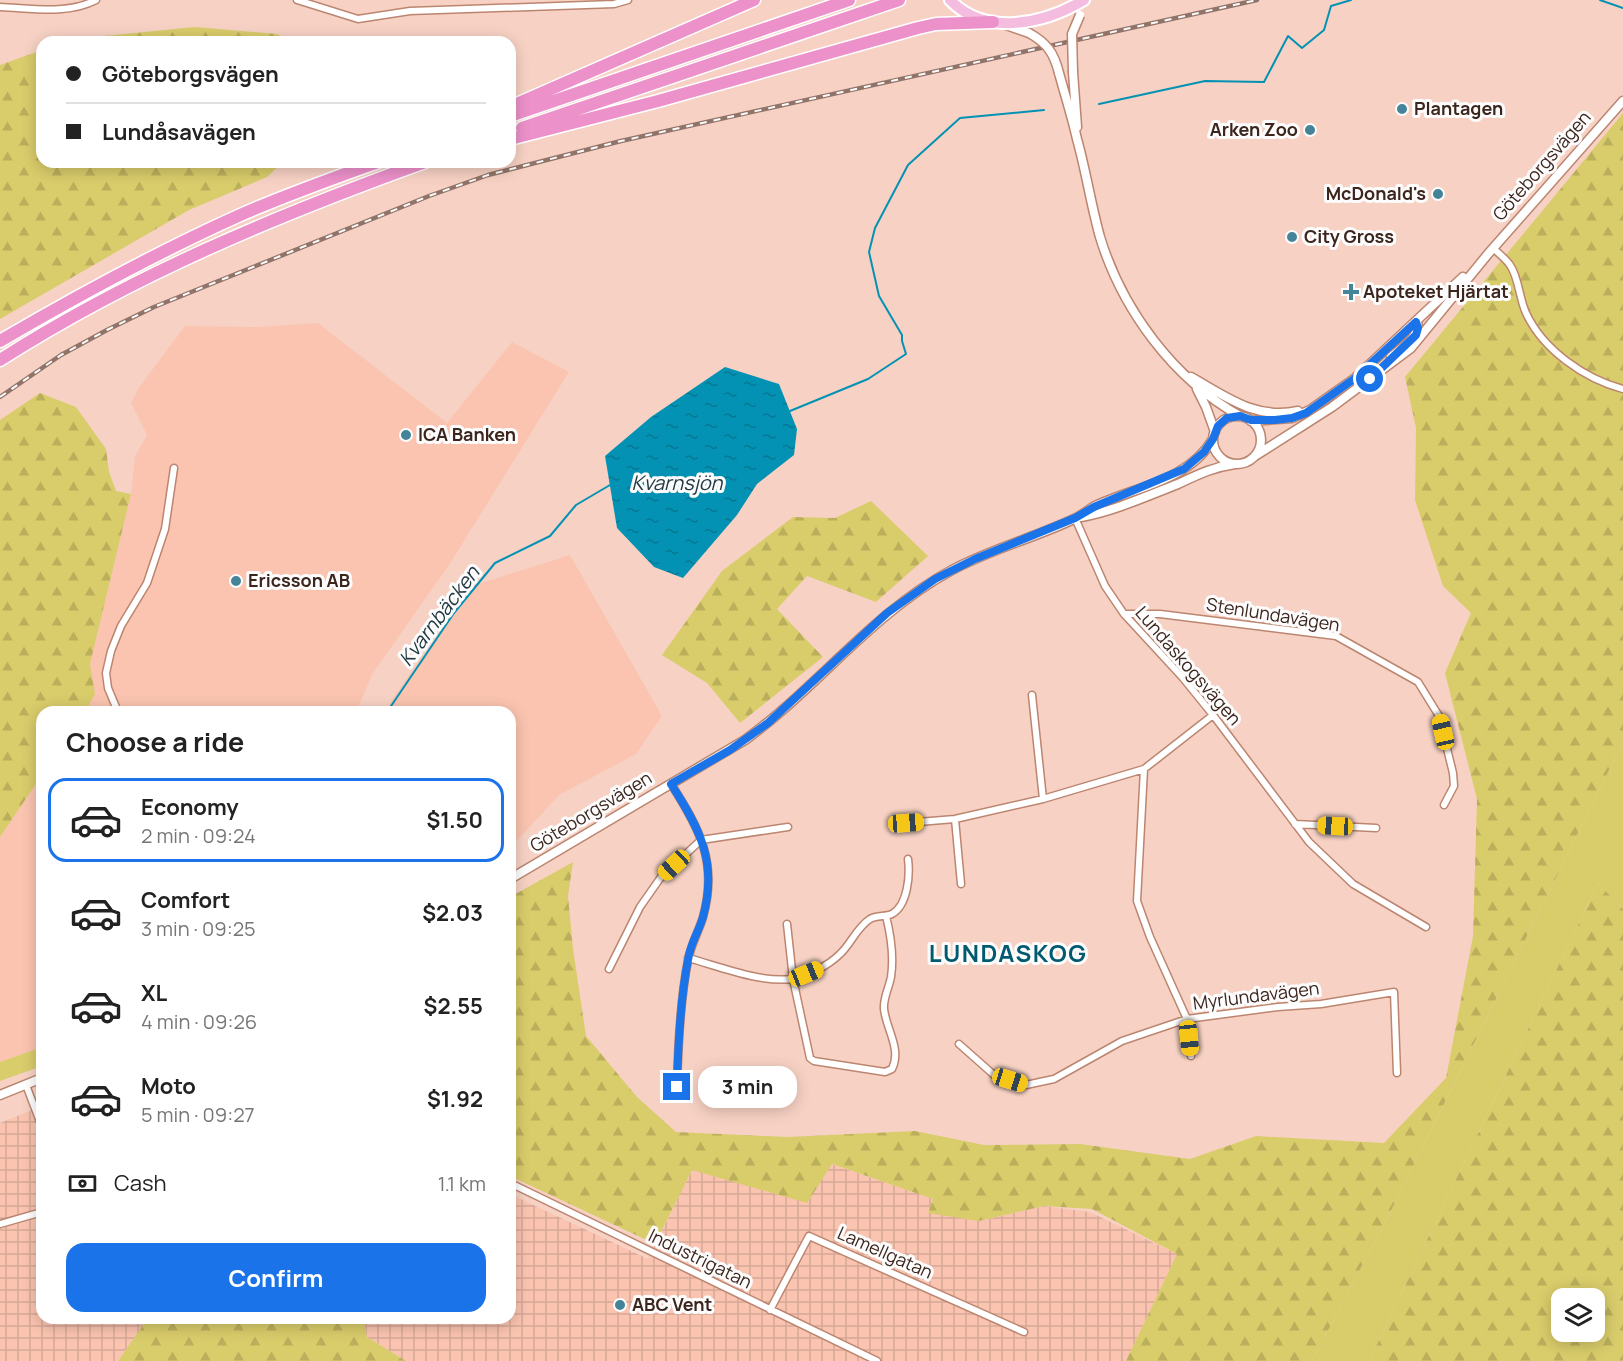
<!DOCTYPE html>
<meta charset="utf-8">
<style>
body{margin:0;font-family:Manrope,sans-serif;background:#f2f2f2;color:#222;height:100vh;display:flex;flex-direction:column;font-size:22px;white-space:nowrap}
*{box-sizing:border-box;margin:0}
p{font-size:20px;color:#767676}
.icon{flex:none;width:33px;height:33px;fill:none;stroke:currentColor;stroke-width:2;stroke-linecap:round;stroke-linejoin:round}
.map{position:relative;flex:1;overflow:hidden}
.sheet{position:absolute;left:36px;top:706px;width:480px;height:618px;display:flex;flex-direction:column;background:#fff;border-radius:18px;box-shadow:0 3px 15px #0003}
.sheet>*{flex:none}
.guide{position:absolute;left:36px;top:36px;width:480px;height:132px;border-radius:18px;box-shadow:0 3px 15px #0003;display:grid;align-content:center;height:132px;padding:0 30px;background:#fff}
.controls{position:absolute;left:1551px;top:1288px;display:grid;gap:12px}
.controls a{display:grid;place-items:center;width:54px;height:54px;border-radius:12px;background:#fff;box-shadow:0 3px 15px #0003;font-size:30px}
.end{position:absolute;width:27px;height:27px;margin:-14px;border:8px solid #1a73e8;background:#fff;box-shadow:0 0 0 3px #fff}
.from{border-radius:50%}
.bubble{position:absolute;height:42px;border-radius:18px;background:#fff;box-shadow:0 3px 15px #0003;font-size:20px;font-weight:700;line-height:42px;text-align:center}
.car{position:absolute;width:18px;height:36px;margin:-18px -9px;border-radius:8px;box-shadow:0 0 4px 2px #0007;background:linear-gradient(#f5c518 24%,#345 0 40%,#f5c518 0 76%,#345 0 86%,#f5c518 0)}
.guide b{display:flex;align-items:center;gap:21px;height:57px;font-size:22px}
.guide b+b{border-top:2px solid #e0e0e0}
.guide i{width:15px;height:15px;background:#222}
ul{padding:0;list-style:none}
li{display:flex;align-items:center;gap:18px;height:84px;margin:0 12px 9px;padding:0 18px;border:3px solid transparent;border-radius:18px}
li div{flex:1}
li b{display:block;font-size:22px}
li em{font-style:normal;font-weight:700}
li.current{border-color:#1a73e8}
li>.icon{width:54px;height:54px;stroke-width:1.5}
h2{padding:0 30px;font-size:27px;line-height:72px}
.pay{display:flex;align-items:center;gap:15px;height:66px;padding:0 30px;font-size:22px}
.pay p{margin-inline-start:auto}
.action{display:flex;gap:12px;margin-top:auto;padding:12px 30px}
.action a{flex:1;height:69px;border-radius:18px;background:#1a73e8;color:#fff;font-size:24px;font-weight:700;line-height:69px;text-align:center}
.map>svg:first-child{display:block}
.built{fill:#fac4b0}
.industrial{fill:url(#industrial-grid)}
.grass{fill:#d9cc6b}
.forest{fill:url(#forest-firs);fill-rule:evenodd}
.water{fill:url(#water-ripples)}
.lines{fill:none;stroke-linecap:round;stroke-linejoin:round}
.stream{stroke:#0392b4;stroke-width:2}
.minor-casing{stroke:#bc8570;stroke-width:9}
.tertiary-casing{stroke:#bc8570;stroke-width:11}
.primary-casing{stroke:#fff;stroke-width:14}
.motorway-casing{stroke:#fff;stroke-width:15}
.minor{stroke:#fff;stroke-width:6}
.tertiary{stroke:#fff;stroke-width:8}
.primary{stroke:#f4bde0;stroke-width:10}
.motorway{stroke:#ed91cb;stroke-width:12}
.rail-casing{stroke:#917469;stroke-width:4.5}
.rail{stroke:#fcfcfc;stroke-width:2;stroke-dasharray:7;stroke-linecap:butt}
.tertiary-bridge-casing{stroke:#bc8570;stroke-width:11;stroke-linecap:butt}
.tertiary-bridge{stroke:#fff;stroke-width:8}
.route{stroke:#1a73e8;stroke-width:8}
.poi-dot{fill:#448398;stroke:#fcfcfc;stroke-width:2}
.labels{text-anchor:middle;stroke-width:6;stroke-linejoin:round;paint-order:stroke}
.poi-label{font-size:18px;font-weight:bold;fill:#3c251d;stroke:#fcfcfc;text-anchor:start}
.street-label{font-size:18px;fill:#3c251d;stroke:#fcfcfc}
.water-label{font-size:20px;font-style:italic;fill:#213942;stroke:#fcfcfc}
.district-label{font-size:24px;font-weight:bold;letter-spacing:1.5px;fill:#015a70;stroke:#fcfcfc}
</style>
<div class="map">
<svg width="1623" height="1361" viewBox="0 0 1623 1361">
<defs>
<pattern id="industrial-grid" width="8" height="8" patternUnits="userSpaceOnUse" patternTransform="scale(1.5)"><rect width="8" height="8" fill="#fac4b0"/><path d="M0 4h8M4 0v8" fill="none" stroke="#d7a897"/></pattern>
<pattern id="forest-firs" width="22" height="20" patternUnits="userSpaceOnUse" patternTransform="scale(1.5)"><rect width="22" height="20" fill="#d9cc6b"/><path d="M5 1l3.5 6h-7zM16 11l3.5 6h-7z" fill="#bbaf5c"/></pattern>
<pattern id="water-ripples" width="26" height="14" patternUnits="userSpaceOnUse" patternTransform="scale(1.5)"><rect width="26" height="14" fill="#0392b4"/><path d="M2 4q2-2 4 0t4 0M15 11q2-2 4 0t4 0" fill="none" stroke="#067792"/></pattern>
</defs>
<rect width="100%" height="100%" fill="#f7d2c4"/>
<path class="built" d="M318 323 447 423 512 342 569 372 449 565 373 673 356 712H85L95 694 90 664 131 494 135 456 147 435 131 403 138 389 185 326 257 327Z
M570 555 662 716 636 754 559 795 514 844 510 847V712H386L391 701 472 586Z
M42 775V1047L0 1062V837Z"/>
<path class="industrial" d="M42 1106V1318L148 1319 118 1361H0V1123Z
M831 1164 933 1199 928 1212 979 1221 1044 1206 1090 1212 1177 1254 1126 1361H406L367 1337 363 1319 510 1318V1194L648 1259 692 1170 807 1202Z"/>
<path class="grass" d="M1623 742V909L1598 883 1369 1361H1312L1395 1203Z
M42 1047V1066L0 1081V1062Z"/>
<path class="forest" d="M195 27 277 34 293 42H65L74 39Z
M42 50V162H283L267 177 189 210 0 319V65Z
M1623 113V742L1395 1203 1312 1361H1126L1177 1254 1092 1209 1044 1206 979 1221 928 1213 933 1199 832 1164 807 1203 692 1170 655 1244 510 1176V897L573 862 568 896 573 949 586 1036 637 1097 676 1132 788 1137 915 1131 984 1145 1080 1144 1190 1159 1256 1136 1384 1143 1446 1078 1473 936 1477 799 1445 673 1471 613 1443 586 1415 500 1416 428 1405 377Z
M40 393 76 407 106 449 109 472 116 491 131 494 90 664 95 694 85 712H42V775L0 837V420Z
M871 501 928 556 876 602 807 576 777 609 823 657 740 723 707 683 662 655 722 571 793 517 835 518Z
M1598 883 1623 909V1361H1369ZM1562 1299H1594V1332H1562Z
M148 1318 363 1319 367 1337 406 1361H118Z"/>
<path class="water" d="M725 367 779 384 797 429 794 455 757 484 737 515 683 578 654 567 617 528 605 456 651 417Z"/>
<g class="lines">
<path class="stream" d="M1600 0 1623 8
M1099 104 1205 81 1264 82 1288 36 1302 48 1324 30 1331 6 1351 0
M790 411 868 379 906 354 902 341V335L879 296 869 252 875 228 908 165 960 118 1044 110
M387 712 454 613 495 563 550 536 576 505 610 485"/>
<g class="minor-casing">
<path id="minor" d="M297 0 358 19 410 11 614 4 628 0
M0 7C31 8 67 15 96 0
M1493 248C1498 253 1506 259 1510 265 1519 278 1519 298 1526 313 1543 350 1585 379 1623 389
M1075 518 1105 586 1124 614 1183 678 1213 715 1309 842 1353 884 1426 927
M1124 614H1160L1336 636 1418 682 1439 716 1453 773 1454 786 1444 805
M1032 695 1043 799
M118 712 108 688 106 673 111 651 121 626 147 583 165 529 174 468
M1144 769 1137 901 1150 937 1187 1019 1191 1056
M671 784C700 829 718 863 703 917 699 931 691 944 688 960 680 1001 678 1045 677 1087
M955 819 961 884
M906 823 955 819 1043 799 1144 769 1213 715
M1295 824 1376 828
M787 924 793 979 810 1058 814 1061 885 1072 892 1069C902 1049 886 1029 884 1009 883 998 889 988 891 977 894 957 891 936 886 916
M688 958C718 966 760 983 791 979 807 977 829 965 840 954 851 944 857 927 870 919 877 915 885 917 892 914 908 905 910 875 908 859
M609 969 640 907 661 877 701 840 788 827
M959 1044 994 1075 1026 1085 1054 1079 1122 1041 1187 1019 1278 1007 1321 1004 1394 992 1397 1073
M26 1085 42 1127
M510 1183 877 1361
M0 1224 42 1212
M770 1310 809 1236 1024 1332"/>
</g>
<g class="tertiary-casing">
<path id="tertiary" d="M1006 25 1029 33
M1073 72 1077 127
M1059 73C1065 95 1072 117 1077 139 1086 171 1091 205 1100 237 1122 309 1173 379 1240 416
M1391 357C1401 348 1421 336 1417 322
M1191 377C1227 397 1255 420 1298 411
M1197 389 1206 407 1215 432
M1213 440a24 24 0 1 1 48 0a24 24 0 1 1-48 0Z
M1251 421 1292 418 1310 410 1354 379 1463 277
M1255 456 1332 407 1411 348 1488 254 1623 101
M1081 517C1114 511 1147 496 1178 484 1197 475 1213 467 1235 464
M510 879 745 740C818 687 872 613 952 570 991 549 1034 538 1074 519 1081 516 1087 511 1093 507 1134 487 1189 481 1213 439
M0 1095 42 1078"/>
</g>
<g class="primary-casing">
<path id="primary" d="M950 0C986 37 1044 24 1084 0"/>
</g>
<g class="motorway-casing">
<path id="motorway" d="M510 107 754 0
M510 116 849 0
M522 128 899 0
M510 139 658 101 918 28 936 24 993 22
M0 341C77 296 156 253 238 216 283 196 331 179 378 162
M0 360C133 275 278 215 425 162"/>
</g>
<use href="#minor" class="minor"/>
<use href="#tertiary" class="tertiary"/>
<use href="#primary" class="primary"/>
<use href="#motorway" class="motorway"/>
<g class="rail-casing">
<path id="rail" d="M0 397 61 355 107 330 154 307 429 196 488 175 621 141 1257 0"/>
</g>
<use href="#rail" class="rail"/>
<g class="tertiary-bridge-casing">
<path id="tertiary-bridge" d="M1029 33C1047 43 1054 53 1059 73
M1073 72 1072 34 1080 15"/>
</g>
<use href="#tertiary-bridge" class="tertiary-bridge"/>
</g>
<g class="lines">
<path class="route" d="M677 1087C678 1045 680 1001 688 960 690 944 699 931 703 917 718 863 700 829 671 784L730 750 768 723 887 613 935 579 975 559 1075 518 1094 507 1184 469 1204 452 1213 439 1218 426 1227 418 1240 416 1251 420H1275L1292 418 1306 413 1354 379 1416 322 1418 328 1416 335 1370 379"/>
</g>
<g class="poi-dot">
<circle cx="1402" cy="109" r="6"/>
<circle cx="1310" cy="130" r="6"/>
<circle cx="1438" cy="194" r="6"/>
<circle cx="1292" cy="237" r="6"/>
<path d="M1348 283h6v6h6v6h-6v6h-6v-6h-6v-6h6z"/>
<circle cx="406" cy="435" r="6"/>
<circle cx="236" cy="581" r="6"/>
<circle cx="620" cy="1305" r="6"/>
</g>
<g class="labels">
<g class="poi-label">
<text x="1414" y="115">Plantagen</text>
<text x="1298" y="136" text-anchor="end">Arken Zoo</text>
<text x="1426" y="200" text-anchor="end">McDonald's</text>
<text x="1304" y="243">City Gross</text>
<text x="1363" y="298">Apoteket Hjärtat</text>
<text x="418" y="441">ICA Banken</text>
<text x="248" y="587">Ericsson AB</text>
<text x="632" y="1311">ABC Vent</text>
</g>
<g class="street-label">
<text transform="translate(1542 166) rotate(-49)" y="6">Göteborgsvägen</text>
<text transform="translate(1273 615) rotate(9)" y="6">Stenlundavägen</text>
<text transform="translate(1188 666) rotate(49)" y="6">Lundaskogsvägen</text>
<text transform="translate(591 812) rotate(-31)" y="6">Göteborgsvägen</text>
<text transform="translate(1256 996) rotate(-7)" y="6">Myrlundavägen</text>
<text transform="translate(885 1253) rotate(24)" y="6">Lamellgatan</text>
<text transform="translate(700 1259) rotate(26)" y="6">Industrigatan</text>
</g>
<g class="water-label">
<text x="677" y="490">Kvarnsjön</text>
<text transform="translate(439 616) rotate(-53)" y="7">Kvarnbäcken</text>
</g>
<g class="district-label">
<text x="1008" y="962">LUNDASKOG</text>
</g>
</g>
</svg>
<div class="controls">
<a><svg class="icon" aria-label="layers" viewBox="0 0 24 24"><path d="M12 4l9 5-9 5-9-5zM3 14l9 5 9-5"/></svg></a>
</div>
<i class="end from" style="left:1370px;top:379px"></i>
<i class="end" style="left:677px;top:1087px"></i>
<div class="bubble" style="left:698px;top:1066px;width:99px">3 min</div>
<i class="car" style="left:1443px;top:732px;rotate:347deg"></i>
<i class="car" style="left:906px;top:823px;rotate:86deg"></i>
<i class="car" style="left:1335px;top:826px;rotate:273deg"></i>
<i class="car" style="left:674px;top:865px;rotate:227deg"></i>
<i class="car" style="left:806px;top:974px;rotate:68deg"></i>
<i class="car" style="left:1189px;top:1038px;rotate:174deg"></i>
<i class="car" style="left:1010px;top:1080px;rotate:107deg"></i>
<div class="guide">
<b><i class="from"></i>Göteborgsvägen</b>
<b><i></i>Lundåsavägen</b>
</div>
<section class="sheet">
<h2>Choose a ride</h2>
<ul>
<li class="current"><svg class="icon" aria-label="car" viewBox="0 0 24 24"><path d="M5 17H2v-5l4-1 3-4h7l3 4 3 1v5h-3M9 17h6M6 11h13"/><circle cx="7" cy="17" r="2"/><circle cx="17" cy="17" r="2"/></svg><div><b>Economy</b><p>2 min · 09:24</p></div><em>$1.50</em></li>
<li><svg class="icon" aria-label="car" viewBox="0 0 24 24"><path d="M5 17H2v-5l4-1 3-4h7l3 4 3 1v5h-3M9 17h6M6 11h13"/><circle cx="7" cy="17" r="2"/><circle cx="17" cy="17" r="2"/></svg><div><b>Comfort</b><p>3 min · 09:25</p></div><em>$2.03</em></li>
<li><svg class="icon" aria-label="car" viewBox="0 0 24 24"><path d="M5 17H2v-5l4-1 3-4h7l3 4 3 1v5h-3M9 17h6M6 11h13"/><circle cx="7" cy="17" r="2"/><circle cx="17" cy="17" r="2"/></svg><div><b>XL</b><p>4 min · 09:26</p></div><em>$2.55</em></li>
<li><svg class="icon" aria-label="car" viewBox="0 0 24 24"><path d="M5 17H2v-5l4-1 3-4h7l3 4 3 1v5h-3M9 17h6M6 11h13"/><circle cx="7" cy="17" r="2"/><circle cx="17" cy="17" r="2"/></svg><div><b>Moto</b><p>5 min · 09:27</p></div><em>$1.92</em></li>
</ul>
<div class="pay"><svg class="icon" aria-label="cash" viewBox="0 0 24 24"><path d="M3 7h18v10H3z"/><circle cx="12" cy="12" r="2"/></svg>Cash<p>1.1 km</p></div>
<div class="action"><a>Confirm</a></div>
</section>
</div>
